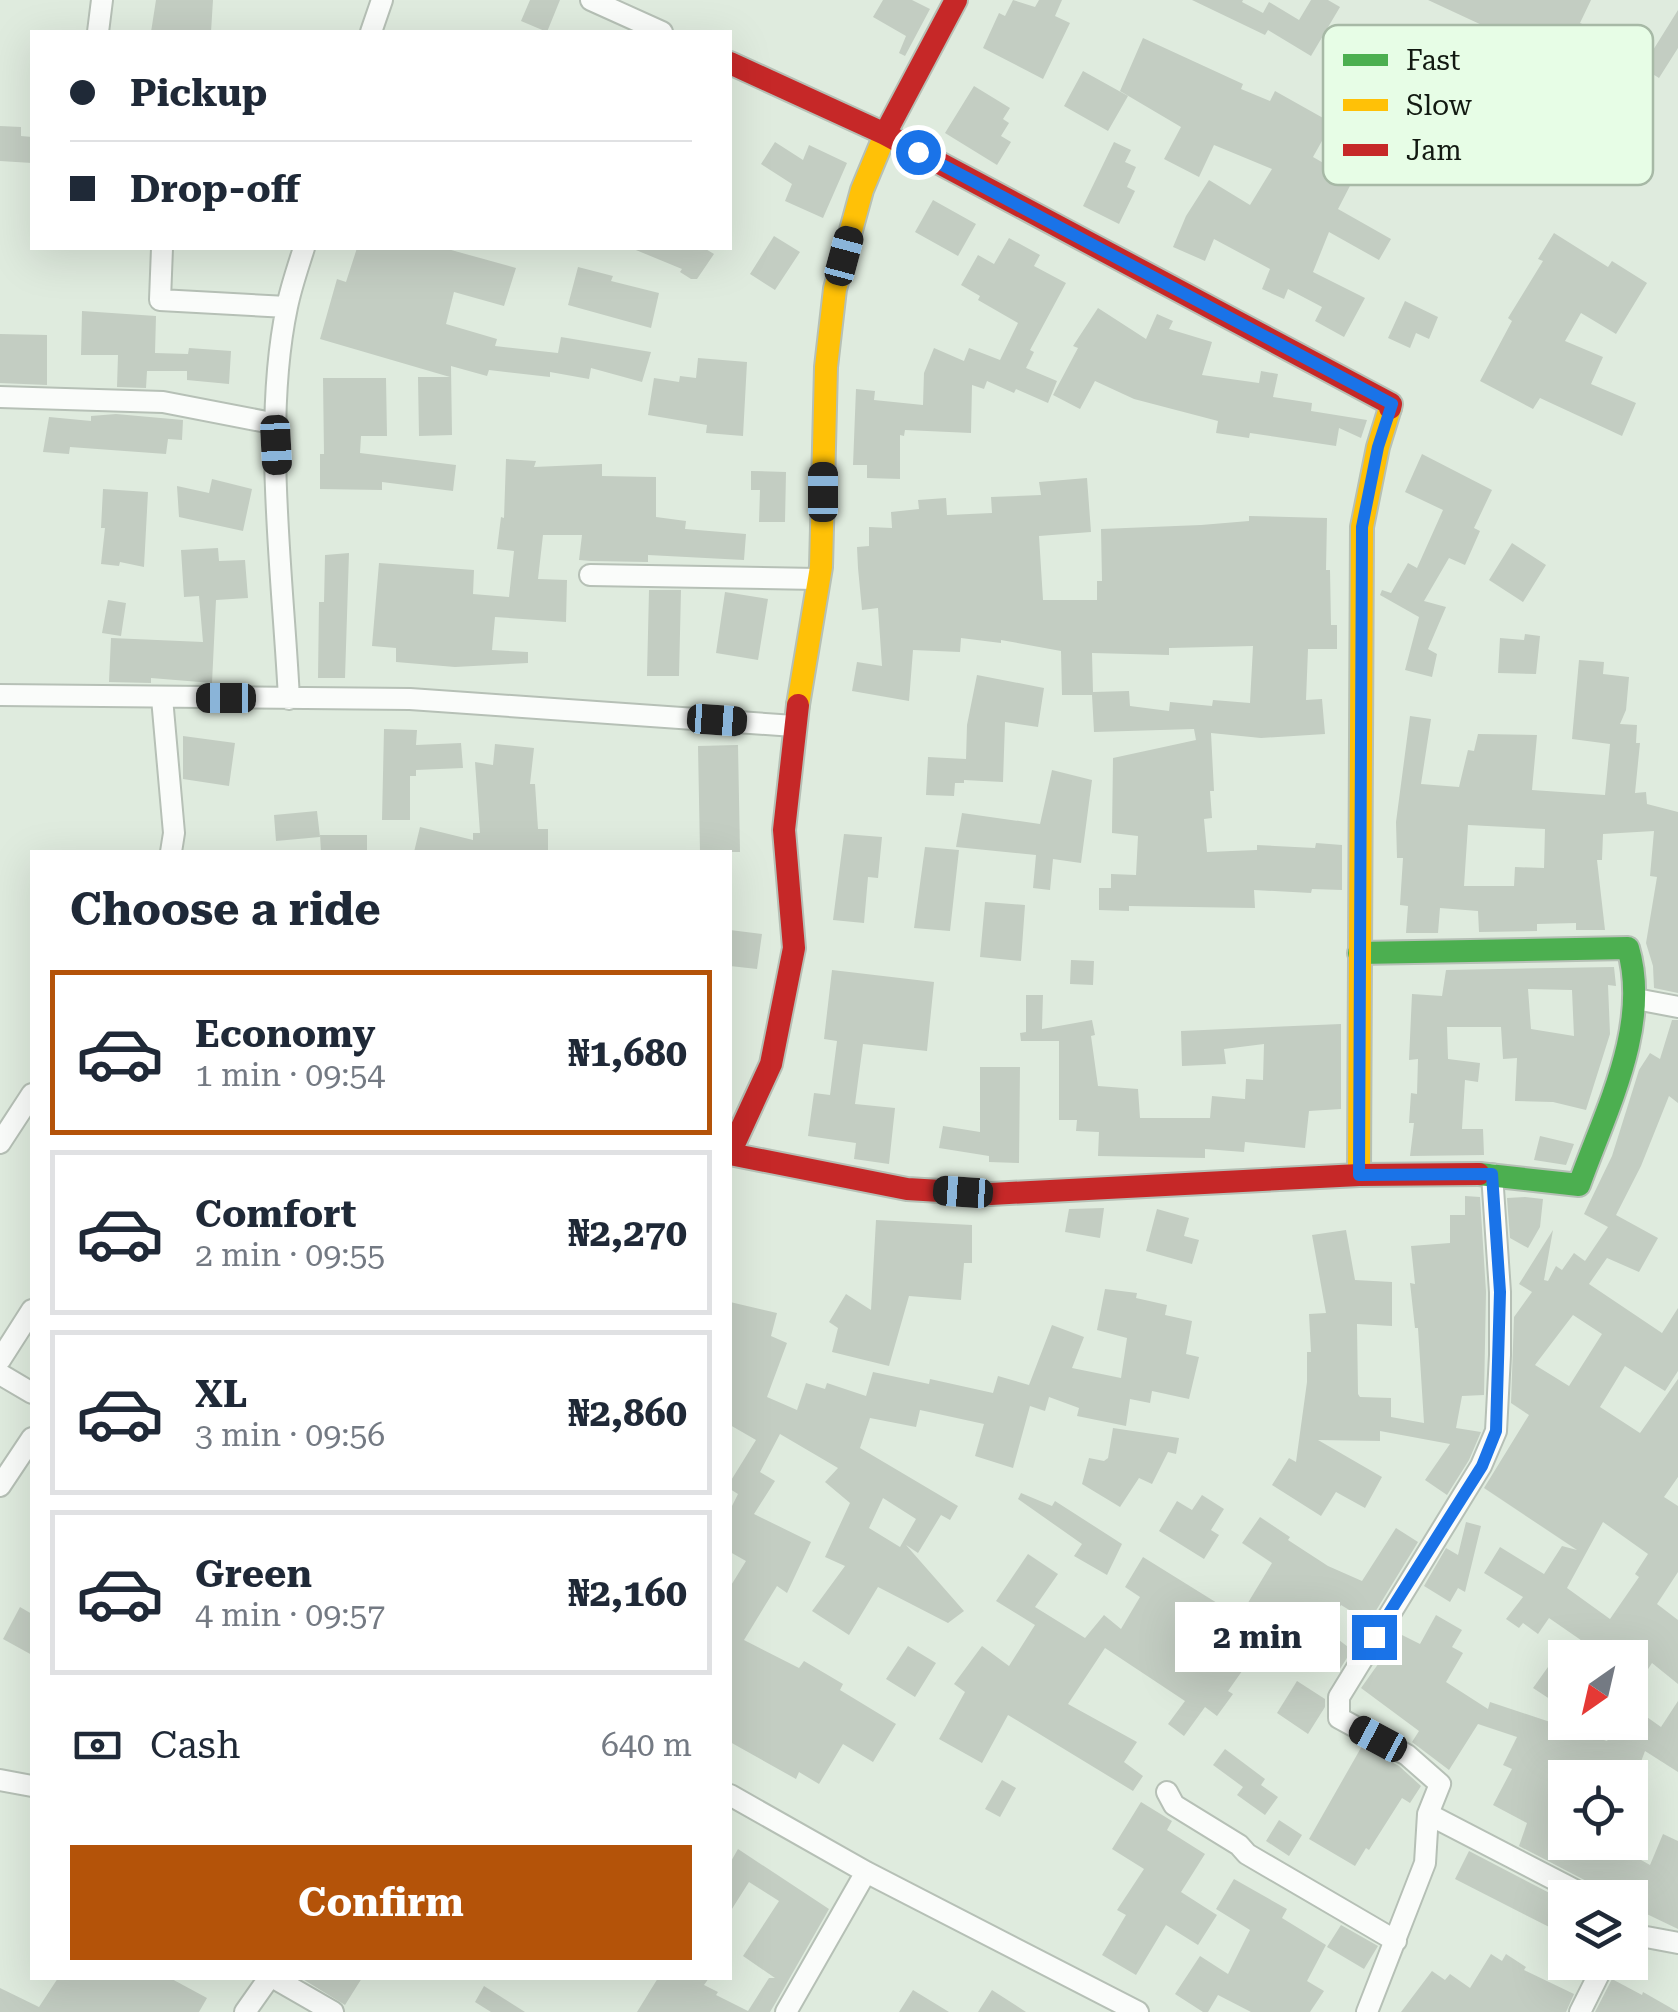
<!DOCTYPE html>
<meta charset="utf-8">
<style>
body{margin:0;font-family:"Roboto Serif",serif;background:#f6f6f7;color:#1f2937;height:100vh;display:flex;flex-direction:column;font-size:38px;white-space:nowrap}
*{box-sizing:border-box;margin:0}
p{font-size:32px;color:#747a83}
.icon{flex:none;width:55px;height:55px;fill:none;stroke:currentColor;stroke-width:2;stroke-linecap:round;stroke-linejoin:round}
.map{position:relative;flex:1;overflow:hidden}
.sheet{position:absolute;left:30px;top:850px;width:702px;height:1130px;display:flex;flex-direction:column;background:#fff;border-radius:0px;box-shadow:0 10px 40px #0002}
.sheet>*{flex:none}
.hud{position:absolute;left:30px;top:30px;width:702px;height:220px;border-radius:0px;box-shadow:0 10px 40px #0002;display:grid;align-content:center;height:220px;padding:0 40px;background:#fff}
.needle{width:65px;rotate:214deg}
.fabs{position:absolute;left:1548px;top:1640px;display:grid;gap:20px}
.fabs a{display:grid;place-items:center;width:100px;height:100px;border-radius:0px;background:#fff;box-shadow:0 10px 40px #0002;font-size:50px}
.end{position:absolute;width:45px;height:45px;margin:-22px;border:12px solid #1a73e8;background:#fff;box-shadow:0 0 0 5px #fff}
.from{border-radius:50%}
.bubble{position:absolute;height:70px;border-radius:0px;background:#fff;box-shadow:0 10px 40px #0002;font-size:32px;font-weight:700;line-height:70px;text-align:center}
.car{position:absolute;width:30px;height:60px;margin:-30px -15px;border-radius:12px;box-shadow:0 0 8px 2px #0007;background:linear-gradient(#222 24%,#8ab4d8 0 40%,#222 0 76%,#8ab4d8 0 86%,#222 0)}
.hud b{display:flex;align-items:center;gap:35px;height:95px;font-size:38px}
.hud b+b{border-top:2px solid #e0e1e3}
.hud i{width:25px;height:25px;background:#1f2937}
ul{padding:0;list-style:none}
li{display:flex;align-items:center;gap:30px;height:165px;margin:0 20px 15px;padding:0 20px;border:5px solid #e0e1e3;border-radius:0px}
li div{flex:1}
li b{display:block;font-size:38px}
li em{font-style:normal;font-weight:700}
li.selected{border-color:#b45309}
li>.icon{width:90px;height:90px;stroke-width:1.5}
h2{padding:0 40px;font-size:45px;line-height:120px}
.pay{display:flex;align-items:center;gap:25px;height:110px;padding:0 40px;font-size:38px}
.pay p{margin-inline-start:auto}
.button{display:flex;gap:20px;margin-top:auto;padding:20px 40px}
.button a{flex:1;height:115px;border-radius:0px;background:#b45309;color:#fff;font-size:40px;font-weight:700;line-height:115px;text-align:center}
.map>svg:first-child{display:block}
.building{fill:#c3cdc2;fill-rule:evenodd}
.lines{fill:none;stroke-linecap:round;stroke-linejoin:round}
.street-casing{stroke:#b6c0b6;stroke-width:24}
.fast-casing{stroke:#b6c0b6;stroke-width:26}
.slow-casing{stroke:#b6c0b6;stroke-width:26}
.jam-casing{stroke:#b6c0b6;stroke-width:26}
.street{stroke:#fafcfa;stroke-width:20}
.fast{stroke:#4caf50;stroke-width:22}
.slow{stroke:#ffc107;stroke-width:22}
.jam{stroke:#c62828;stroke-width:22}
.route{stroke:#1a73e8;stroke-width:12}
.key{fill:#e7fde6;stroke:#a7b9a6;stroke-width:2.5}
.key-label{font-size:28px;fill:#121911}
</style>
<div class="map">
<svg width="1678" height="2012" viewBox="0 0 1678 2012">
<rect width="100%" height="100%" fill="#dfebde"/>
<path class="building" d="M156 0H213L211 32H151Z
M530 0H560L547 32 521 21Z
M883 0H912L930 9 905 56 899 53 906 36 873 17Z
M1013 0 1035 7 1039 0H1062L1055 16 1070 23 1043 79 983 48 999 13 1005 16Z
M1192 0H1243L1242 2 1263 13 1269 2 1299 20 1311 0H1328L1340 7 1311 56 1268 30 1265 35Z
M1428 0H1591L1580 23 1650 55 1678 10V48L1659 78 1622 55 1619 63 1612 60 1604 78 1506 33 1497 53 1476 45 1484 26Z
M1143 38 1243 84 1241 89 1270 101 1275 91 1332 123 1313 157 1353 180 1338 209 1391 239 1379 260 1329 232 1313 272 1365 298 1344 337 1315 321 1322 307 1288 289 1284 299 1262 289 1270 269 1214 239 1205 261 1173 247 1186 216 1209 180 1250 205 1272 169 1214 145 1199 177 1164 159 1181 127 1120 91Z
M1083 71 1128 96 1108 131 1064 106Z
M974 86 1010 108 1003 119 1009 123 1001 136 1011 142 997 165 945 133Z
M0 126 21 127V136L32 137V163L0 161Z
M775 142 803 160 809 145 847 163 823 218 785 201 792 184 761 164Z
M1114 142 1131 150 1125 162 1136 167 1127 187 1135 191 1119 224 1083 206Z
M933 200 976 224 958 256 915 232Z
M1554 233 1608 267 1612 261 1647 283 1616 334 1581 313 1565 341 1603 357 1591 384 1636 403 1622 436 1540 398 1533 409 1480 381 1512 321 1508 318 1543 261 1538 259Z
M774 236 800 252 775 290 750 274Z
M1009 238 1040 255 1034 266 1066 283 1030 350 1034 352 1026 368 1057 381 1048 403 1016 389 1014 393 987 381 984 389 972 385 971 433 905 430 904 436 900 435V479L867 478V465H853L856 389 875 391 874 400 923 405 924 373 934 348 964 361 969 348 1000 360 1018 323 978 300 980 296 961 285 978 255 994 264Z
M357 248H444L516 268 504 306 454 292 446 324 497 339 495 346 558 353 561 337 651 352 642 382 591 368 589 379 550 372V377L489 370 487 376 451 366 452 435 419 436 418 377H450L320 339 337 279 346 282Z
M631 248H704L714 254 697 279H691L680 272 682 269Z
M578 267 613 276 611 281 659 293 651 328 568 305Z
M1405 301 1438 317 1429 339 1416 333 1410 348 1388 338Z
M1098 308 1146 339 1157 314 1173 321 1169 329 1212 342 1202 375 1259 383 1261 371 1278 374 1273 397 1312 403 1311 411 1367 420 1361 438 1339 428 1336 446 1250 433 1249 438 1216 433 1218 421 1134 399 1095 381 1080 409 1053 395 1078 348 1073 346Z
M82 311 156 316 155 353 188 354 189 348 231 351 229 384 187 380V371H147L146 388 117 387 118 355H81Z
M0 334 47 335V385L0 383Z
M698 358 747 362 743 436 706 433 707 425 648 415 654 378 679 382 680 376 696 378Z
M323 378H386L387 436H361L360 453 456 465 453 491 382 482V490L320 489V454H324Z
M116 414 183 420 182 440 168 439 166 454 70 447 69 454 43 452 49 417 91 421V416Z
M1422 454 1492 490 1474 528 1480 531 1465 565 1449 558 1424 601 1446 607 1428 649 1437 654 1432 677 1405 670 1419 617 1380 595 1382 590 1391 593 1408 563 1417 568 1443 510 1405 492Z
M506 459 536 461 534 467 602 464V476L656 477V517L686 521 685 529 746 534 744 560 648 555V562L591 561 579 560 582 535H543L538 579 567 580 566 622 495 617 492 650 528 652V663L455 667 396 662V648L372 646 379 563 474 570 473 594 509 597 514 551 497 549 501 517 504 518Z
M751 471 786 472 785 522H759L760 490H751Z
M1087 478 1091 532 1039 536 1043 600H1097V581H1102L1101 529 1201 525 1249 521V516L1327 518 1326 570H1330L1331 625H1337V649H1308L1306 700 1322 699 1325 734 1261 738 1211 733 1214 791H1210L1212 818 1204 819 1207 852 1257 850V845L1315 848 1316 843 1342 845V890L1312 889 1311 893 1254 890 1255 908 1129 906V911L1099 910V888H1111V874L1136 875 1138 836 1112 833 1113 758 1196 740 1194 729 1094 732 1092 695H1062L1061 651 1001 640V643L961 638 960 652 913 650 909 701 852 691 857 662 882 666 878 608 862 610 858 568 857 547 869 546V527L892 528 891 512 919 509 918 500 946 498 947 515 992 513 991 497 1041 495 1039 482ZM1253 646 1250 703 1213 700 1212 706 1170 702 1169 711 1130 706 1129 691 1093 692 1092 653 1169 655V648Z
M212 479 252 489 243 531 179 517 177 486 209 493Z
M103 489 148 492 144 567 120 562 119 566 101 564 105 528H101Z
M1512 543 1546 565 1523 602 1489 580Z
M218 548 219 561 245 560 248 598 216 600 212 683 151 678V683L109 682 111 638 203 642 199 596 184 597 181 550Z
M349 553 345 678H318L319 602H324L325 555Z
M649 590H681L679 676H647Z
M725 592 768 599 758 660 716 653Z
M108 600 126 603 121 636 102 633Z
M1525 634 1540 636 1536 674 1498 673 1500 638 1524 640Z
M1579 660 1604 662 1603 674 1629 677 1626 710 1620 724 1637 725 1636 743H1640L1635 793 1646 792 1647 804 1678 812V993L1654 988 1653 966 1646 943 1657 877 1650 876 1654 831 1603 834 1602 860H1597L1605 930H1576V923L1537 924V931L1479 932 1478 911 1440 908 1438 933H1406L1408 906 1400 905 1403 858H1397L1396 822 1410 716 1431 719 1421 784 1459 787 1468 750 1474 751 1478 734 1537 735 1532 790 1605 795 1610 744 1572 739ZM1468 825 1545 829 1544 868 1515 867 1514 886H1464Z
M977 675 1044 688 1038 727 1005 722 1003 782 964 780V783H955L954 796 926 795 928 757 966 759 967 725Z
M384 729 417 730 416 745 461 743 463 768 416 770V776H410V820H382Z
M183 736 235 743 229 786 183 779Z
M495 744 534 748 530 784H535L538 829H548V852H414L420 827 473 840V833H480L475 762 493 765Z
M738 745 740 852H700L698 746Z
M1052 770 1092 780 1081 863 1053 859 1050 890 1033 888 1036 855 956 847 962 813 1040 824Z
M317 811 320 837 276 841 274 815Z
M844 834 882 837 878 878 868 877 864 923 833 920Z
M320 835H367V852H321Z
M925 847 959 850 950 931 914 928Z
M985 902 1025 905 1021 961 980 957Z
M730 930 762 934 757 969 730 966Z
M1071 960 1094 961 1093 985 1070 984Z
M1614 967 1616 986 1608 985 1610 1034 1586 1110 1553 1102 1515 1101 1517 1058 1503 1059 1501 1027H1447L1448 1059 1480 1063 1478 1082 1465 1080 1462 1129H1483L1484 1155 1410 1156 1414 1123H1409L1411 1093 1417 1094 1418 1059 1409 1060 1412 994 1442 996 1446 970ZM1528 989 1572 990 1574 1036 1531 1029Z
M832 970 934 982 927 1051 863 1044 855 1104 895 1108 889 1164 854 1159 856 1143 808 1136 814 1093 830 1095 837 1041 824 1039Z
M1026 995H1043L1042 1029 1092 1020 1095 1035 1091 1036 1098 1086 1138 1089 1140 1118H1210L1212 1096 1245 1099 1246 1079 1263 1080 1264 1044 1224 1049 1226 1064 1182 1066 1181 1031 1341 1024V1109L1309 1111 1305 1148 1245 1142 1244 1152 1205 1149V1158L1098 1156 1099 1132 1076 1131 1077 1120H1059V1041H1021L1020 1033 1026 1032Z
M1672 1020H1678V1103L1669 1096 1641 1166 1616 1215 1658 1238 1639 1272 1607 1258 1589 1284 1662 1333 1678 1308V1371L1665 1391 1625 1366 1600 1407 1640 1433 1678 1379V1477L1664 1497 1678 1506V1572L1657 1604 1678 1620V1684L1652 1663 1630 1697V1658H1582L1588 1645 1549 1618 1538 1634 1523 1623 1519 1628 1506 1619 1523 1597 1484 1573 1500 1547 1544 1574 1562 1546 1577 1550 1484 1488 1529 1415 1511 1403 1514 1317 1532 1292 1519 1284 1553 1230 1544 1280 1548 1281 1556 1266 1562 1270 1574 1253 1585 1261 1608 1227 1584 1214 1612 1156 1639 1070 1650 1053 1660 1059ZM1573 1315 1602 1334 1569 1386 1535 1365ZM1603 1522 1648 1554 1635 1574 1639 1577 1610 1619 1567 1588Z
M980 1067H1020L1019 1163 989 1162V1156L939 1148 943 1126 980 1132Z
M1540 1136 1574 1144 1566 1165 1534 1160Z
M1465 1196 1480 1197 1486 1292 1484 1395 1462 1396 1456 1428 1481 1432 1469 1460 1447 1495 1425 1480 1450 1444 1380 1431V1441L1318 1440 1382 1477 1365 1508 1336 1492 1321 1516 1272 1485 1289 1458 1296 1462 1307 1382V1352H1311L1309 1314 1326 1313 1312 1235 1346 1230 1355 1280 1392 1282V1326L1357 1324 1358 1394 1360 1397 1391 1398V1417L1424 1423 1418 1328H1415L1410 1283 1415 1284 1411 1246 1450 1243V1215H1465Z
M1525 1197 1543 1199 1540 1227 1528 1248 1510 1238 1507 1198Z
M1104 1208 1100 1238 1065 1232 1069 1209Z
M1157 1209 1189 1218 1184 1236 1199 1240 1192 1264 1146 1251Z
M876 1220 972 1225V1263H964L961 1300 909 1296 889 1366 832 1352 838 1328 829 1322 846 1294 871 1310Z
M1105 1289 1137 1293 1136 1298 1167 1305 1165 1315 1192 1321 1186 1354 1199 1357 1189 1399 1152 1391 1150 1403 1130 1399 1126 1426 1077 1416 1079 1408 1049 1397 1045 1411 1030 1406 1013 1468 975 1456 984 1424 920 1410 916 1427 870 1418 860 1448 958 1506 950 1520 941 1515 918 1553 906 1545 964 1611 948 1623 878 1587 849 1635 812 1611 845 1566 825 1557 850 1503 825 1482 838 1468 780 1434 760 1472 775 1481 754 1514 811 1542 787 1593 777 1586 744 1640 799 1668 804 1661 843 1684 840 1690 896 1724 873 1762 843 1744 819 1784 799 1772 796 1779 730 1742V1587L746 1561 730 1552V1510L738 1494 730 1489V1482L756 1440 730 1425V1302L777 1313 771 1336 787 1343 767 1397 797 1410 806 1383 825 1389 827 1383 866 1396 873 1372 929 1384 930 1379 993 1393 998 1376 1029 1385 1052 1325 1084 1337 1072 1368 1121 1378 1127 1338 1097 1330ZM883 1498 916 1519 900 1547 869 1528Z
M1113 1428 1179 1438 1176 1454 1168 1452 1152 1484 1139 1478 1120 1507 1082 1484 1089 1458 1104 1461 1108 1458Z
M1021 1493 1052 1506 1055 1501 1122 1544 1107 1575 1074 1556 1082 1544 1018 1499Z
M1202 1495 1224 1509 1211 1530 1219 1535 1204 1559 1159 1531 1177 1501 1192 1510Z
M1260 1517 1290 1537 1288 1540 1328 1566 1362 1581 1396 1528 1418 1542 1369 1622 1341 1605 1326 1630 1352 1650 1338 1672 1315 1655 1303 1672 1276 1656 1290 1633 1246 1606 1272 1563 1242 1543Z
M1466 1522 1481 1526 1465 1592 1458 1588 1450 1602 1424 1586 1446 1548 1458 1555Z
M1028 1554 1058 1574 1035 1607 1085 1638 1104 1615 1121 1629 1140 1597 1125 1587 1143 1557 1238 1616 1219 1644 1247 1664 1228 1691 1233 1694 1217 1716 1205 1707 1184 1736 1168 1724 1185 1701 1105 1648 1068 1704 1137 1742 1124 1762 1143 1776 1133 1791 1008 1715 982 1763 939 1739 965 1692 954 1684 982 1646 1009 1666 1035 1625 996 1601Z
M20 1607 32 1614V1655L3 1639Z
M1436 1615 1462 1630 1452 1647 1463 1653 1446 1682 1488 1709 1490 1702 1607 1741 1609 1738 1585 1722H1630V1705L1661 1727 1678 1701V1772L1645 1751 1635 1778H1565V1842H1609L1650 1865 1663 1834 1678 1841V1929L1630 1906V1898H1604L1596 1886 1519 1846 1527 1823 1493 1805 1512 1769 1503 1765 1517 1737 1478 1724 1449 1770 1412 1742 1419 1731 1361 1688 1386 1653 1396 1632 1420 1644Z
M908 1646 936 1663 915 1697 886 1679Z
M1548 1667 1565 1678V1709L1533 1688Z
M1297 1681 1325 1699V1707L1308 1734 1277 1713Z
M1362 1746 1399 1766 1421 1786 1410 1803 1402 1798 1369 1850 1366 1848 1355 1866 1309 1839Z
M1225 1749 1265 1779 1261 1785 1278 1797 1265 1815 1237 1795 1243 1787 1213 1765Z
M1002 1780 1016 1788 1000 1817 985 1809Z
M1141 1802 1172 1821 1167 1830 1205 1854 1181 1892 1217 1915 1198 1945 1166 1925 1136 1975 1102 1955 1126 1915 1117 1910 1144 1869 1112 1849Z
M1279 1820 1302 1835 1289 1856 1266 1841Z
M738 1849 829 1909 776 2002 770 2012H637L658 1978H709L704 1985 718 1992 716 1995 748 2011 769 1978H775L743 1956 779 1901 749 1882 730 1912V1863Z
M1469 1851 1565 1901V1935L1455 1879Z
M1234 1879 1287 1909 1282 1918 1326 1945 1307 1981 1324 1991 1310 2012H1251L1218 1995 1208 2012H1203L1175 1994 1200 1956 1228 1974 1250 1930 1216 1909Z
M1341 1925 1378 1946 1364 1969 1327 1947Z
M1491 1954 1502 1961 1506 1954 1526 1967 1524 1970 1574 1994 1566 2012H1401L1432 1971 1445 1980 1450 1974 1470 1988Z
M58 1978H170L207 1998 199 2012H0V1988L39 2007Z
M301 1978H362L345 2005Z
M1612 1979 1642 1995 1643 1992 1678 2012H1595Z
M484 1986 525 2012H491L475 2002Z
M913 1990 949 2012H899Z
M992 1990 1026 2012H978Z"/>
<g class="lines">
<g class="street-casing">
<path id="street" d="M591 0 662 32
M98 32 102 0
M371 32 382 0
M162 248 160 300 287 307
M0 397 163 402 277 424
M590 575 817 579
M0 695 410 699 794 726
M162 698 174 833 171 852
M289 699C283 577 262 425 287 307 291 287 298 267 304 248
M1636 999 1678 1007
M0 1143 32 1094
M0 1360 32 1310
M0 1374 32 1393
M0 1486 32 1438
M0 1780 32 1786
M1167 1792 1174 1805 1239 1845 1247 1854 1396 1941
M730 1795 866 1872 1138 2012
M1428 1814 1590 1898
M1630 1934 1678 1943
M274 1978 333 2012
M245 2012 269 1978
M786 2012 866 1872
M1367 2012 1425 1863 1428 1814 1440 1784 1407 1755 1339 1718V1697L1481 1466 1496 1431 1500 1355V1292L1492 1174
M1580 2012 1605 1962"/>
</g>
<g class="fast-casing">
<path id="fast" d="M1359 953 1628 948C1651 1026 1605 1112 1579 1185L1479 1174"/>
</g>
<g class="slow-casing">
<path id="slow" d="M798 705 821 567 826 367 835 289 862 190 887 130
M1359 1175 1362 527 1378 447 1390 408"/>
</g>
<g class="jam-casing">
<path id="jam" d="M730 63 885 134 1391 404 1390 408
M887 130 956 0
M730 1153 771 1064 794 948 784 830 798 705
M730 1154 907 1189 991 1194 1359 1175 1479 1174"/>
</g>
<use href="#street" class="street"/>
<use href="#fast" class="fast"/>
<use href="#slow" class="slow"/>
<use href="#jam" class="jam"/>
</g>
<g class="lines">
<path class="route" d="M918 152 1392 404 1378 447 1362 527 1359 1175 1492 1174 1500 1292 1496 1431 1482 1466 1374 1637"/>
</g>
<rect x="1323" y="25" width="330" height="160" rx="15" class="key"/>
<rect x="1343" y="54" width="45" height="12" fill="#4caf50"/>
<rect x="1343" y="99" width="45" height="12" fill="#ffc107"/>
<rect x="1343" y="144" width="45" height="12" fill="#c62828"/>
<g class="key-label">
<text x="1406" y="70">Fast</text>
<text x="1406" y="115">Slow</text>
<text x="1406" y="160">Jam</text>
</g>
</svg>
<div class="fabs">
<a><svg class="needle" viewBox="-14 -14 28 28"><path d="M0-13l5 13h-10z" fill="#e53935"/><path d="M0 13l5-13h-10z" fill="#747a83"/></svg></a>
<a><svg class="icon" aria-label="locate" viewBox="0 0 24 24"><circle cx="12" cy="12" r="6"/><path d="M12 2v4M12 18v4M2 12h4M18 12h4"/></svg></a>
<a><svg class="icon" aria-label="layers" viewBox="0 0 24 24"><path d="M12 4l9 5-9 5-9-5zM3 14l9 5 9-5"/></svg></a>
</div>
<i class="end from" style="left:918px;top:152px"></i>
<i class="end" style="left:1374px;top:1637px"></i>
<div class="bubble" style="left:1175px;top:1602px;width:165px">2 min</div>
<i class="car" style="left:844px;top:256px;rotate:15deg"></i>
<i class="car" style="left:276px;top:445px;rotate:177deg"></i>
<i class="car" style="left:823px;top:492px;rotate:0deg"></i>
<i class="car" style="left:226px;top:698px;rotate:270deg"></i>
<i class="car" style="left:717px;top:720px;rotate:94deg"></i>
<i class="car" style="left:963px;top:1192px;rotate:274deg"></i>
<i class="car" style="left:1378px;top:1739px;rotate:298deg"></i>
<div class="hud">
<b><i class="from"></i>Pickup</b>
<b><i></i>Drop-off</b>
</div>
<section class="sheet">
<h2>Choose a ride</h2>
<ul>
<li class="selected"><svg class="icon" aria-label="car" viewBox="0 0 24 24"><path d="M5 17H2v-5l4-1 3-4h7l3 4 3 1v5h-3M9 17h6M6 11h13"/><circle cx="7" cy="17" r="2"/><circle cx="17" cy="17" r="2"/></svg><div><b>Economy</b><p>1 min · 09:54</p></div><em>₦1,680</em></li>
<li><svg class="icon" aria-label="car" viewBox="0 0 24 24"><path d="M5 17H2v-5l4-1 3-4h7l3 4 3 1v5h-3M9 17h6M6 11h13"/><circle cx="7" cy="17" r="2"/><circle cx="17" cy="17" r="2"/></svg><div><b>Comfort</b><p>2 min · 09:55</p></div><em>₦2,270</em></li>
<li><svg class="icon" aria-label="car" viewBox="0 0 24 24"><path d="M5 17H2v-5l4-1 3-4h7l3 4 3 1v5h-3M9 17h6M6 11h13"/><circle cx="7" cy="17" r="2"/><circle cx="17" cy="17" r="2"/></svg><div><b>XL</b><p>3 min · 09:56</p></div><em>₦2,860</em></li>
<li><svg class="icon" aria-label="car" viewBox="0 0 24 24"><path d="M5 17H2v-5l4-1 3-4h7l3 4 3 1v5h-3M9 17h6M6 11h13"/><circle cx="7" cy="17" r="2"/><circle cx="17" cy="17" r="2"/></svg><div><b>Green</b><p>4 min · 09:57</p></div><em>₦2,160</em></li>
</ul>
<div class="pay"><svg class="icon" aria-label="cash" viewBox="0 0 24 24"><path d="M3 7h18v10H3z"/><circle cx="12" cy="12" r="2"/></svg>Cash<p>640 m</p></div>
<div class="button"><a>Confirm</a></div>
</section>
</div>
